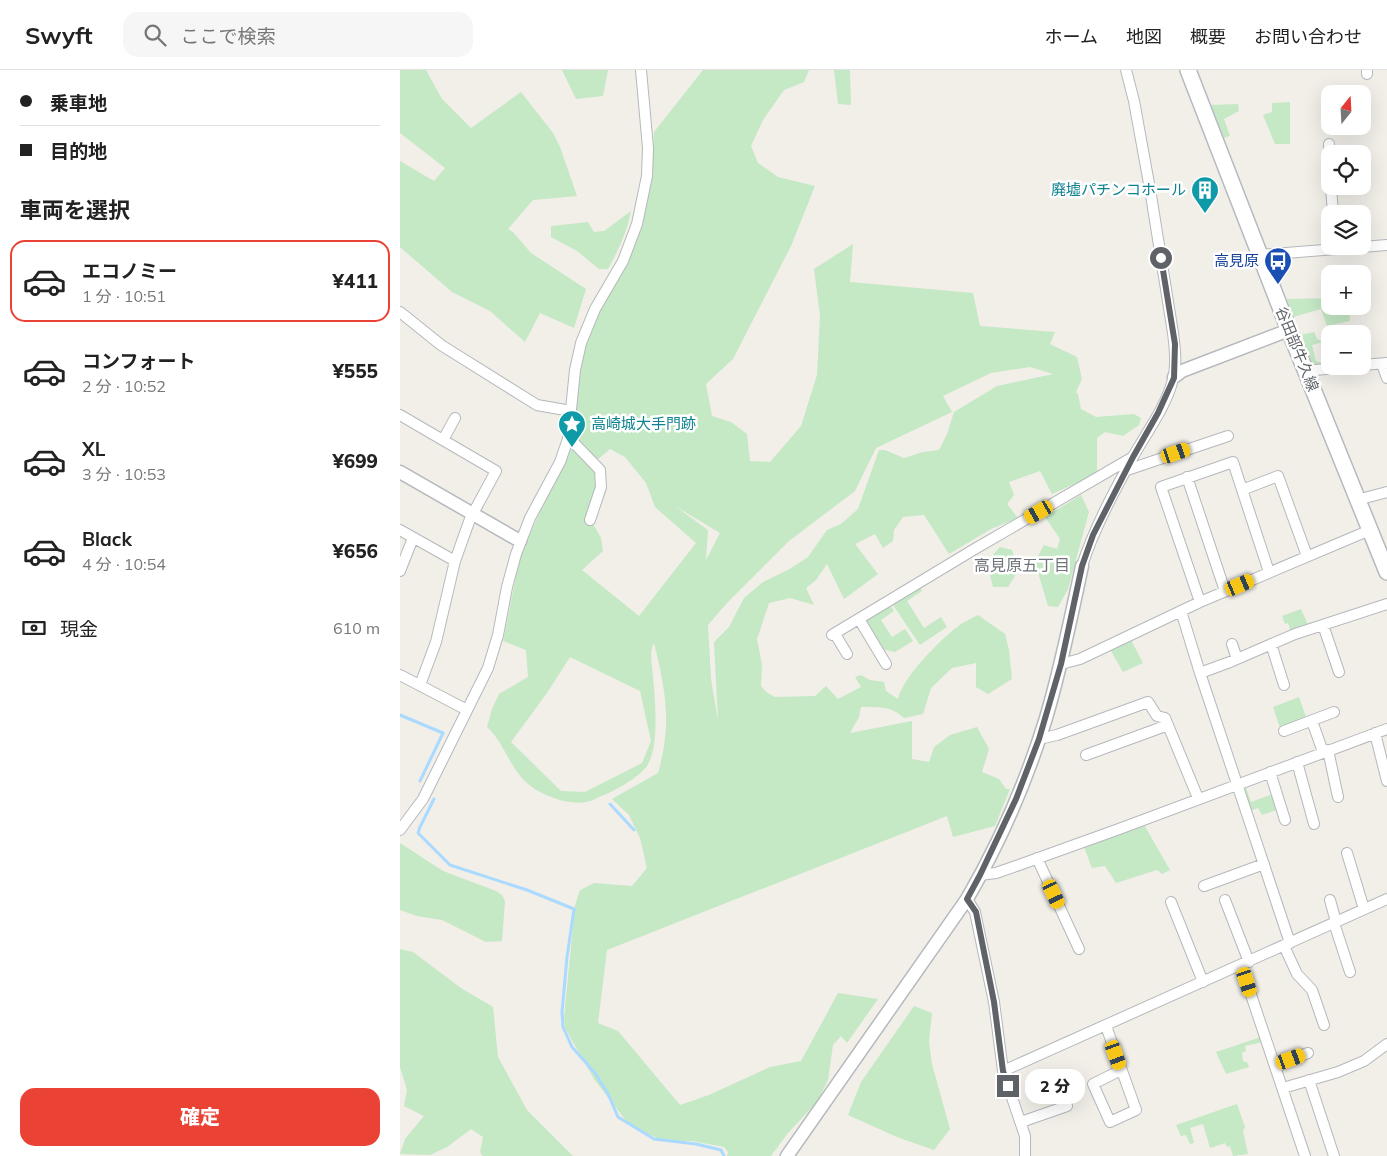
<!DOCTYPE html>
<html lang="ja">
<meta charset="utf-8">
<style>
body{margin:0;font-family:Mulish,"Noto Sans JP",sans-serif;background:#f6f6f6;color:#222;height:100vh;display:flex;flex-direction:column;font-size:19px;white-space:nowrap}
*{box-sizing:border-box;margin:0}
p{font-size:16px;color:#767676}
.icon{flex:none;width:28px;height:28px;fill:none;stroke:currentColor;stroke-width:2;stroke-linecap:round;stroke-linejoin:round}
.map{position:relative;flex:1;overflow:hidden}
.details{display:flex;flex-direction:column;background:#fff;width:400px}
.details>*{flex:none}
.banner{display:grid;align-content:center;height:110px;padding:0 20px;background:#fff}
.needle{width:32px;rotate:18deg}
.tools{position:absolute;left:921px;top:15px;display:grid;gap:10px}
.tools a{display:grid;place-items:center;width:50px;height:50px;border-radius:10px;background:#fff;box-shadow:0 5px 20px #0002;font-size:25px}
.end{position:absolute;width:22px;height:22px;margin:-11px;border:6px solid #5f6368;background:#fff;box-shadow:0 0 0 2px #fff}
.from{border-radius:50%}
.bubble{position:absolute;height:35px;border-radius:15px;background:#fff;box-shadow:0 5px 20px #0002;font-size:16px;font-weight:800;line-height:35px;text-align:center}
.car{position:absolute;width:15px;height:30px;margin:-15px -8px;border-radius:6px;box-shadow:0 0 4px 1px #0007;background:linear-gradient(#f5c518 24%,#345 0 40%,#f5c518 0 76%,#345 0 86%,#f5c518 0)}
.banner b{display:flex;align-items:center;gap:18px;height:48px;font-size:19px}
.banner b+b{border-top:1px solid #e0e0e0}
.banner i{width:12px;height:12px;background:#222}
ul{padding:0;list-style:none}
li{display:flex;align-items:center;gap:15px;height:82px;margin:0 10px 8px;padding:0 10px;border:2px solid transparent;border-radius:15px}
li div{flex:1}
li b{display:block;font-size:19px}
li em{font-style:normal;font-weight:800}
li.on{border-color:#ea4335}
li>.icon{width:45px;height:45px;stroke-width:1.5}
h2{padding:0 20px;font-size:22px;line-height:60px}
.pay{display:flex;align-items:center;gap:12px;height:55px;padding:0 20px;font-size:19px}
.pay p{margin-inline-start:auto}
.button{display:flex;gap:10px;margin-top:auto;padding:10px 20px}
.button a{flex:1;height:58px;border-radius:15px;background:#ea4335;color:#fff;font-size:20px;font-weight:800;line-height:58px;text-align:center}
header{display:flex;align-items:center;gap:30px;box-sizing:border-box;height:70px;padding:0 25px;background:#fff;border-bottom:1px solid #e0e0e0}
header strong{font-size:24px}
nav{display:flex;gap:28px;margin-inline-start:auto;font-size:18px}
.search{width:350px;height:45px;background:#f6f6f6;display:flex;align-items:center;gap:12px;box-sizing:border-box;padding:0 18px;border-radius:15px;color:#767676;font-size:19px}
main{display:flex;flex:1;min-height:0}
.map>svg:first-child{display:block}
.green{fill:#c5e8c5;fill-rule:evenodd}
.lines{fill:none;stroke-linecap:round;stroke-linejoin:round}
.stream{stroke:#aadaff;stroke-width:3}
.minor-casing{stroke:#b5b8bc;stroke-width:12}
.tertiary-casing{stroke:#b5b8bc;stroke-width:15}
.secondary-casing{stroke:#b6babf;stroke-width:18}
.minor{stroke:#fff;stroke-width:10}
.tertiary{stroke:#fff;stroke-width:12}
.secondary{stroke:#fff;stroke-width:15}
.route{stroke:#5f6368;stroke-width:6}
.labels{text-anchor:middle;stroke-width:5;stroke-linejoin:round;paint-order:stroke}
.culture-label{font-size:15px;fill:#0d838f;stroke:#fff;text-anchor:end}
.transit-label{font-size:15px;fill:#164399;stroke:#fff;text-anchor:end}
.street-label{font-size:15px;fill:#5f6368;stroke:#fff}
.neighbourhood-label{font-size:16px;fill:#70757a;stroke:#fff}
</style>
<header>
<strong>Swyft</strong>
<div class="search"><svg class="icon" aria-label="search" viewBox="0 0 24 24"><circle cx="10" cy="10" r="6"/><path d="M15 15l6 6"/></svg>ここで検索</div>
<nav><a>ホーム</a><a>地図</a><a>概要</a><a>お問い合わせ</a></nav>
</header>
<main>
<section class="details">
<div class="banner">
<b><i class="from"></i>乗車地</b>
<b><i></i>目的地</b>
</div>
<h2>車両を選択</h2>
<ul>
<li class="on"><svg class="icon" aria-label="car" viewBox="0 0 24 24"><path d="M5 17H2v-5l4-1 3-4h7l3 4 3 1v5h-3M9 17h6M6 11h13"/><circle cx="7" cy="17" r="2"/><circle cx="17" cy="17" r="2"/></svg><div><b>エコノミー</b><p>1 分 · 10:51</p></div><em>¥411</em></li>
<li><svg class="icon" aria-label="car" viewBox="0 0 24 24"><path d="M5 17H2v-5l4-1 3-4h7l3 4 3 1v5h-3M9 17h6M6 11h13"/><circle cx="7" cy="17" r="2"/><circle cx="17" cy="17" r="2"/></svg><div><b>コンフォート</b><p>2 分 · 10:52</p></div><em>¥555</em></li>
<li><svg class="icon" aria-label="car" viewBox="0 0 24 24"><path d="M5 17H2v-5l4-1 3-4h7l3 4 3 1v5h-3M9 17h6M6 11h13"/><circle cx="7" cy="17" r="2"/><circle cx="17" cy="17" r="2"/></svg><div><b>XL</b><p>3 分 · 10:53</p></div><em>¥699</em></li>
<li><svg class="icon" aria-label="car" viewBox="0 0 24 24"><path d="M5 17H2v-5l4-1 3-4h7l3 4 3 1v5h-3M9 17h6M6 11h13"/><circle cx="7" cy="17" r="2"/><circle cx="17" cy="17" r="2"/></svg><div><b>Black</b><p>4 分 · 10:54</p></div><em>¥656</em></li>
</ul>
<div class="pay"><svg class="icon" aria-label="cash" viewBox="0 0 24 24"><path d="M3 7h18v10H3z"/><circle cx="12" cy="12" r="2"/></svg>現金<p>610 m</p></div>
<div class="button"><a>確定</a></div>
</section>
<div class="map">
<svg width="987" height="1086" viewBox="0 0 987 1086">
<rect width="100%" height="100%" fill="#f1efe8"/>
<path class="green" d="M0 0H26L42 29 71 58 121 22 153 63 160 77 177 126 133 130 108 159 113 162 131 183 186 219 174 258 140 243 125 272 90 241 52 222 0 177V91L34 111 45 98 0 63Z
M162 0H208L203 26 176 29Z
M303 0H409L404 12 384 20 363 50 351 76 358 93 378 107 415 116 391 176 333 289 306 314 312 346 331 352 347 364 350 391 370 392 401 356 417 305 420 246 414 199 453 174 450 212 573 223 580 256 655 262 650 274 677 287 682 309 676 322 678 324 681 339 696 347 734 344 741 348 739 355 723 366 705 362 697 368V404L652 424 640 401 609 412 614 425 607 434 618 448 591 459 549 484 524 445 503 447 494 460 493 471 483 478 475 464 455 474 478 504 444 529 427 494 416 510 406 518 414 535 390 528 369 533 357 569 362 595 361 616 366 622 375 627 415 626 426 616 438 629 461 617 455 607 461 605 470 610 484 612 486 621 498 629C503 607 539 571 557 557 563 552 571 549 578 545L605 564 609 580 612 609 588 624 576 617V593L552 598 531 618 523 644 504 648C490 635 480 638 461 637L459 647 450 663 512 651V689L529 692 534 677 550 665 577 657 589 679 582 702 599 709 606 719H610L595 756 553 767 547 746 207 880 198 953 218 961 280 1035 309 1025 370 997 401 991 438 923 478 929 447 973 441 966 433 975 428 1010 417 1032 388 1063 371 1086H327L328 1082 324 1077 292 1071H264L230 1056 194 1009 165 958 164 948 175 835 180 820 194 813 232 816 247 798 240 768 229 745 212 729 258 703C272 653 266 622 254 573 249 582 252 595 253 606 255 629 259 672 249 692 244 705 216 720 204 725 199 727 192 731 186 732 169 735 146 727 132 717 111 703 105 673 87 657L92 639 99 624 128 607 126 580 103 571 119 491 139 444 166 388 182 291 191 258 202 235 222 204 241 160 251 114 254 62ZM630 297 653 304 597 316 554 342 547 364 539 380 523 382 504 388 485 380H479L458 439 441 454 427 460 408 487 388 500 363 512 344 528 329 557 314 572 318 651 311 609 308 555 327 533 389 471 455 421 476 378 552 342 543 326 591 303ZM210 379 225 387 246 413 255 437 296 473 239 546 182 500 203 481 201 468 192 452 201 398 197 390ZM275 436 320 463 306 490 308 460ZM170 587 240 621 251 671 242 693 185 722 161 721 111 672 147 623Z
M434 0H450L451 35 438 34Z
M890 32V74H875L863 45 872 42V33Z
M838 34 839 41 824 49 830 66 824 68 811 35Z
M231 141C227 162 218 181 208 199H199L177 181 151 167V156L188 152 194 162 204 161Z
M930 228V236H949L950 251 927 256 921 239 893 247 887 229Z
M914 262 917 269 923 272 912 275 916 291 924 294 912 296 900 265Z
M681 425 689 442 668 519 658 537 648 536 635 492 644 475 657 479 660 469 645 447Z
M600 477 612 480 618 501 608 517H593C588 500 586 490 600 477Z
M519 517 522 521 507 531 524 558 541 547 547 557 520 575 493 535Z
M490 535 494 541 481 550 492 567 505 559 513 571 495 582 481 579 464 552Z
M901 539 908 555 891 562 888 553 885 554 882 546Z
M731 570 743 593 723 602 711 581Z
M899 627 907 650 880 658 873 637Z
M845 715 851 732 873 724 877 740 862 745 858 738 850 741 842 720Z
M743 753 770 800 762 804 757 800 716 813 705 796 692 798 684 777Z
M0 773 43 801 96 821 102 825 105 831 102 871 86 872 42 850 17 846 0 840Z
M0 879 13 882 61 918 93 937 98 987 127 1040 173 1086H83L80 1082 83 1067 71 1059 47 1077 30 1085 0 1084 5 1069 24 1046 4 1036 7 1020 0 997Z
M514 936 532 943 529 972 532 994 550 1059 534 1080 497 1067 448 1045 461 1012Z
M861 967 863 972 845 976 846 981 842 983 843 991 847 992 849 997 826 1004 816 982Z
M837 1034 845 1057 843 1061 848 1084 833 1086 830 1076 827 1077 825 1073 810 1078 803 1054 790 1058 794 1073 790 1074 786 1065 781 1066 776 1055Z"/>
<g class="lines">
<path class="stream" d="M0 645 43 663 20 711
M34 729 20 757 18 763 50 795 127 820 174 839 167 887 162 942 163 957 172 977 195 1003 208 1024 218 1047 254 1069 296 1074 321 1080 324 1086
M210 734 234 760"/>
<g class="minor-casing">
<path id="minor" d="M967 0V4
M929 74 930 96
M931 116 933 144
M860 185 987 175
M0 242 41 275 137 335 171 341
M982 294 987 308
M962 295 987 293
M906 301 954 296
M0 345 96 401 70 449 55 491 36 572 20 615
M168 369 173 372 200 400 201 417 190 450
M43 370 55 348
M727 400 828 366
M787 407 825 521
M842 420 878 406 907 486
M957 430 987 422
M0 460 55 491
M682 496C694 458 715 420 734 385 747 362 767 335 773 309 777 295 775 278 773 263L750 119 734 31 726 0
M0 501 13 468
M800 532 761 417 833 392 869 502
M781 541 800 603 890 873
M459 549 486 594
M923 555 939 602
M435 564 447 584
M432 565 573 480 733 387
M832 574 837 589
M871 574 884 615
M661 594 680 589 800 532 970 460
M800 603 830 592 895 564 987 534
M0 605 67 640
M912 651 923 682
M884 661 934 642
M975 663 987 711
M639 669 657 665 748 632 757 646 765 648 798 728
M928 680 938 727
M686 685 768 655
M897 692 914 754
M870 702 885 750
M0 760 23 729 88 598 98 565 107 517 116 484 130 448 160 392 168 369 175 300 181 273 195 239 223 191 237 154 247 106 248 78 241 0
M947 783 964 839
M637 788 679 879
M580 805 596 803 619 795 719 759 987 659
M804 816 864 794
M567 829 575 842 594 932 603 1001 625 1066V1086
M825 830 849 892
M930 830 936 852
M771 832 803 912
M934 853 950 902
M884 876 897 904 912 920 924 955
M841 895 905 1086
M706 956 736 1040 710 1052 693 1014 721 1000
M875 995 908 983
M603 1001 987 829
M909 1010 934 1086
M883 1018 938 1002 964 991 987 974
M621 1052 667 1036"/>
</g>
<g class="tertiary-casing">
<path id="tertiary" d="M774 307 782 301 889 260
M0 402 120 471
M387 1086 567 829C600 772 627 710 646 648 661 598 671 547 682 496"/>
</g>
<g class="secondary-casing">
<path id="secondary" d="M788 0 889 260 987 502"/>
</g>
<use href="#minor" class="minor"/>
<use href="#tertiary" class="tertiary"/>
<use href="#secondary" class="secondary"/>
</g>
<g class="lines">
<path class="route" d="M608 1016 603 1001 594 932 576 842 567 829 580 805 616 729 639 669 661 594 682 496 693 465 733 387 758 343 774 308 775 274 761 188"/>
</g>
<defs>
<g id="building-pin" transform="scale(1.4375)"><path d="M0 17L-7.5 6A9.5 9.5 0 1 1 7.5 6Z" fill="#0f9aa8" stroke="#fff"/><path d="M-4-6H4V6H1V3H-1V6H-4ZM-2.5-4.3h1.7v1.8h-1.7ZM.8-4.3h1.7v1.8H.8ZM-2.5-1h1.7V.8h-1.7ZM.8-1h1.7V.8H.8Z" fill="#fff"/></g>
<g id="bus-pin" transform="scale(1.4375)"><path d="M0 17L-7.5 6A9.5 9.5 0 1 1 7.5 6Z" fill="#1a4fb4" stroke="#fff"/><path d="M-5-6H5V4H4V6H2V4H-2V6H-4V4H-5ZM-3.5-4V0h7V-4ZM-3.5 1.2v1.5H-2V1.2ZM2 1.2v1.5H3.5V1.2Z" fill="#fff"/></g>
<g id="sight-pin" transform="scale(1.4375)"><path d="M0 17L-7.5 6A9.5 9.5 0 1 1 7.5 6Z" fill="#0f9aa8" stroke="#fff"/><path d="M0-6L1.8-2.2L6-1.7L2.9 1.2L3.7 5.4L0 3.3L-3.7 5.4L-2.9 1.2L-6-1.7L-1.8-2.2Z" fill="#fff"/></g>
</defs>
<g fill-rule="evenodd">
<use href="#building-pin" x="805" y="120"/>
<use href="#bus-pin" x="878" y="191"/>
<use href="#sight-pin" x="172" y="354"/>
</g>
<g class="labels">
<g class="culture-label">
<text x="786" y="125">廃墟パチンコホール</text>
<text x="191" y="359" text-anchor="start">高崎城大手門跡</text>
</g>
<g class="transit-label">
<text x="859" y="196">高見原</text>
</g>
<g class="street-label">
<text transform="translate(897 279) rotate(68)" y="5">谷田部牛久線</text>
</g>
<g class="neighbourhood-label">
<text x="622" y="501">高見原五丁目</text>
</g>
</g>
</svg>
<div class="tools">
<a><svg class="needle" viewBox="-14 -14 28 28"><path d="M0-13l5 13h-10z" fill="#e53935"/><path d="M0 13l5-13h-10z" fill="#767676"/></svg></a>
<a><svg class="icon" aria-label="locate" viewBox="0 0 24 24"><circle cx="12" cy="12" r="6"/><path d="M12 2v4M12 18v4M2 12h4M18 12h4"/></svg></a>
<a><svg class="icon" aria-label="layers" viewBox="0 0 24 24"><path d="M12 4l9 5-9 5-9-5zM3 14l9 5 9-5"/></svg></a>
<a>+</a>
<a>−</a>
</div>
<i class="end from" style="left:761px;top:188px"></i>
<i class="end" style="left:608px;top:1016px"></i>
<div class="bubble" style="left:625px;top:999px;width:60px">2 分</div>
<i class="car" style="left:776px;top:383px;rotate:71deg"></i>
<i class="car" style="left:639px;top:442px;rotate:240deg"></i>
<i class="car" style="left:840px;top:515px;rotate:67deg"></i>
<i class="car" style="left:654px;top:824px;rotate:155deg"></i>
<i class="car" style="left:847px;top:912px;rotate:162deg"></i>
<i class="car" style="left:716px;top:985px;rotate:160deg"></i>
<i class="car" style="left:891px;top:989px;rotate:70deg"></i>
</div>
</main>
